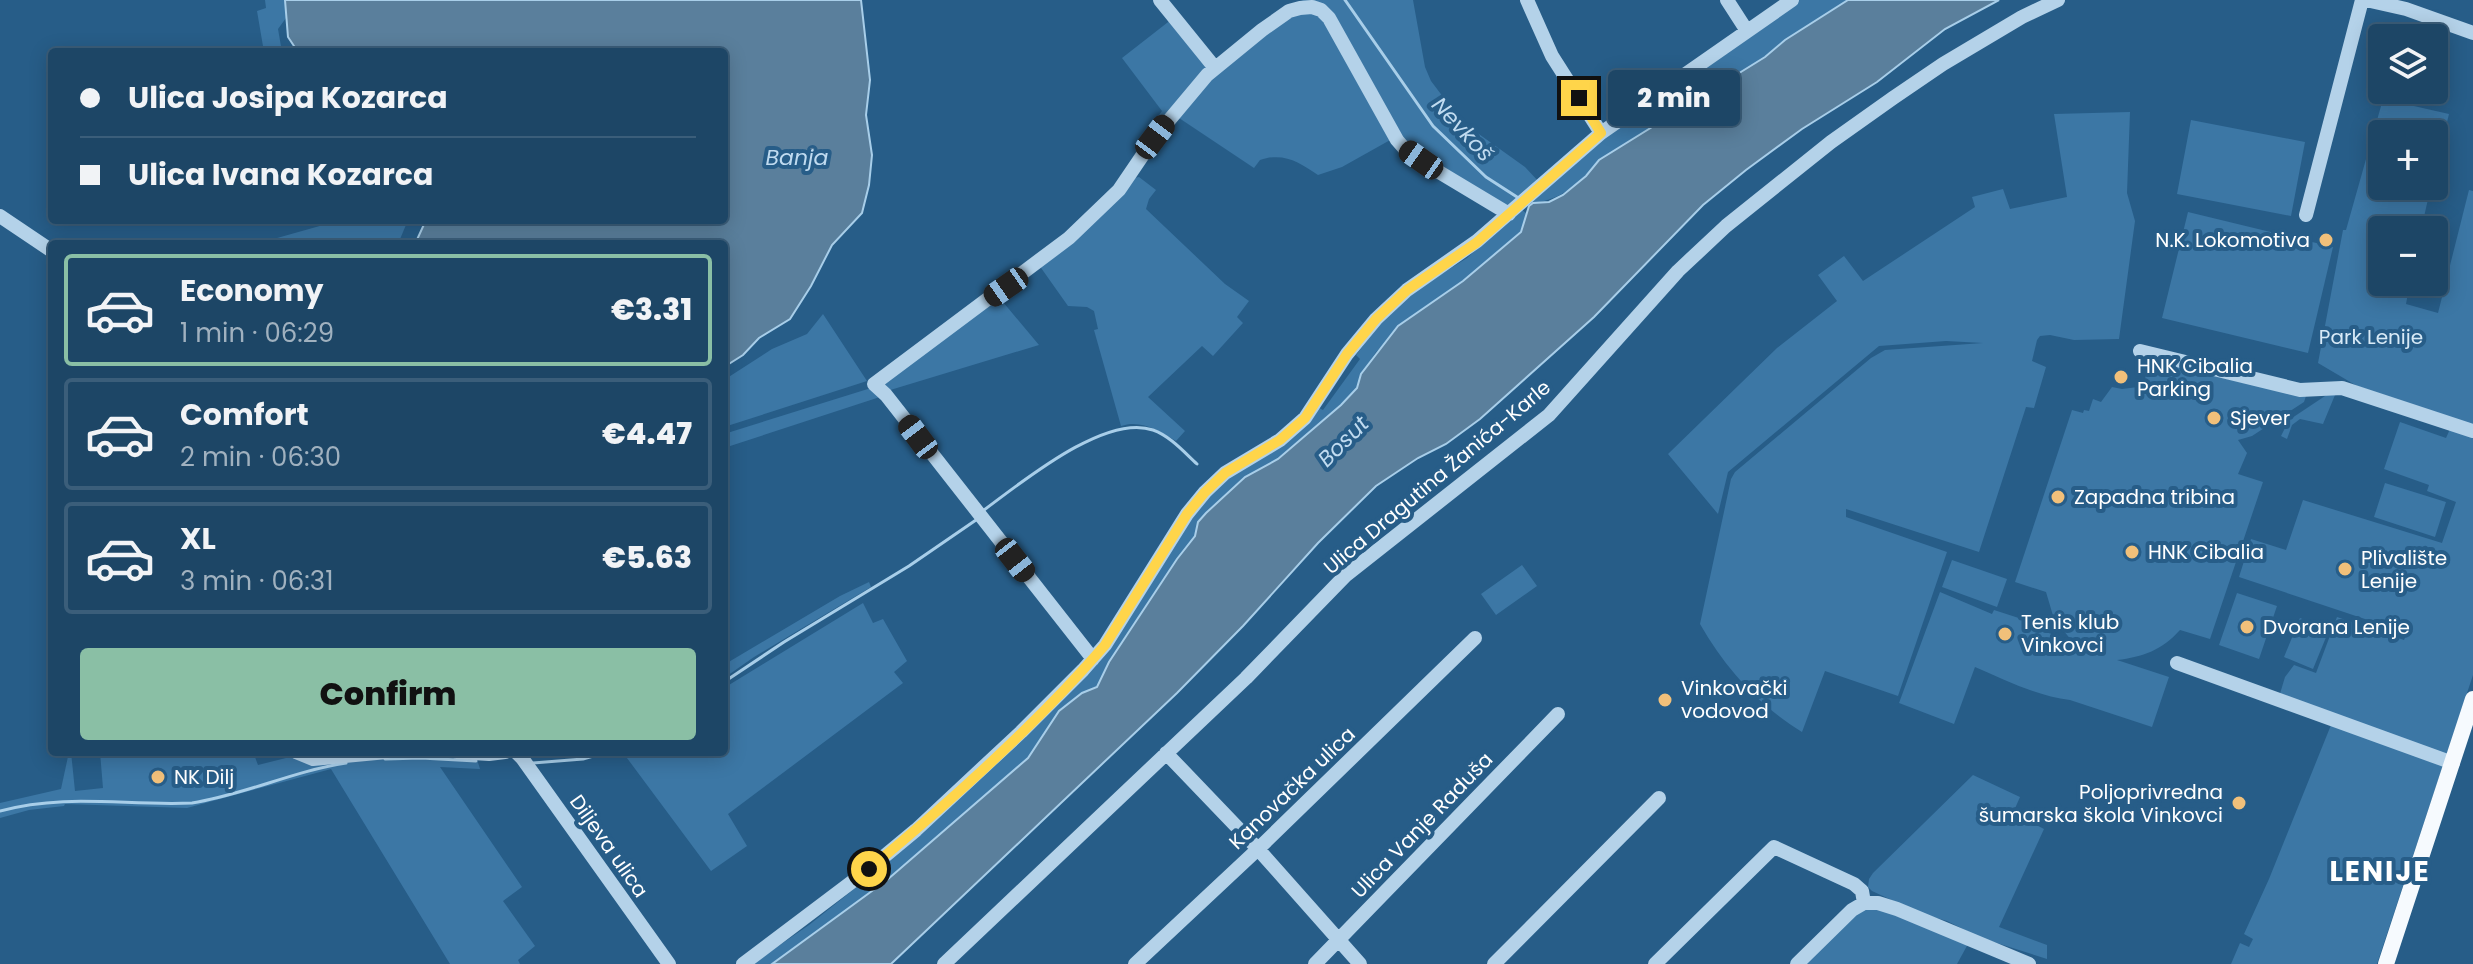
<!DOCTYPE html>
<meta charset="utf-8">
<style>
body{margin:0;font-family:Poppins,sans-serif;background:#2a506f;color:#f1f3f6;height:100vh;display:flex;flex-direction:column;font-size:30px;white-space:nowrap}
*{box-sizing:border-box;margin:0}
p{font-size:26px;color:#a0b1bf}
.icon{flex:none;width:44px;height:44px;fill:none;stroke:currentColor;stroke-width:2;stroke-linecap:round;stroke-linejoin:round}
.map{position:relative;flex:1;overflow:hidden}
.side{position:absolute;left:48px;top:240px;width:680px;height:516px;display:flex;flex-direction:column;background:#1d4666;border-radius:8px;box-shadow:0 4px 20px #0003,0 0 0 2px #3b5e7a}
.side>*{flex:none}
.banner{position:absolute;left:48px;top:48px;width:680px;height:176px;border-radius:8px;box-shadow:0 4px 20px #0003,0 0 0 2px #3b5e7a;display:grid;align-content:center;height:176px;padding:0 32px;background:#1d4666}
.buttons{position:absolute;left:2368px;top:24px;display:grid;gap:16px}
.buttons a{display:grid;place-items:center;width:80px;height:80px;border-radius:8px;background:#1d4666;box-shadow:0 4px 20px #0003,0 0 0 2px #3b5e7a;font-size:40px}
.end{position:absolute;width:36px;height:36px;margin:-18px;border:10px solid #ffd54a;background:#111;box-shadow:0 0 0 4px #111}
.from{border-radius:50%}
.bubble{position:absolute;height:56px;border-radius:8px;background:#1d4666;box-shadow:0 4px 20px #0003,0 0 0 2px #3b5e7a;font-size:26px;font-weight:800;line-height:56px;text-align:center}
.car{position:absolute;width:24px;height:48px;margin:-24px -12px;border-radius:10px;box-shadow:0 0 6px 2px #0007;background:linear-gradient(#222 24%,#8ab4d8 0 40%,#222 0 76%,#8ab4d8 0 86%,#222 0)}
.banner b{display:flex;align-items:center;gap:28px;height:76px;font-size:30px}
.banner b+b{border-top:2px solid #3b5e7a}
.banner i{width:20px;height:20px;background:#f1f3f6}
ul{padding:14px 0 0;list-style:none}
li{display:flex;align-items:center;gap:24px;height:112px;margin:0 16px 12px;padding:0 16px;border:4px solid #3b5e7a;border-radius:8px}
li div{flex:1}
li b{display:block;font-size:30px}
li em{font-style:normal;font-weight:800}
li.selected{border-color:#8abfa5}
li>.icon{width:72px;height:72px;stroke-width:1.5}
.primary-button{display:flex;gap:16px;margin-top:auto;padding:16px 32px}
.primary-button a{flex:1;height:92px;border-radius:8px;background:#8abfa5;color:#111;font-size:32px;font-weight:800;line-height:92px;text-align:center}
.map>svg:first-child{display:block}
.green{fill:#3c77a5}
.water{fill:#5a7f9c;stroke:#a8cee9;stroke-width:2}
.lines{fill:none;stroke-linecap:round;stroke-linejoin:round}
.stream{stroke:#a8cee9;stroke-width:3}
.minor{stroke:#b4d2e9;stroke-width:14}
.major{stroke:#f6fafe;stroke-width:16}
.route{stroke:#ffd54a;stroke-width:10}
.poi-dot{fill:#f1c07a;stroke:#275d88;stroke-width:3}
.labels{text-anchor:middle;stroke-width:8;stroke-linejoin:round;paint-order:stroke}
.poi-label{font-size:20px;fill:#fff;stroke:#275d88;text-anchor:start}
.park-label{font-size:20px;fill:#d8eaf7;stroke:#275d88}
.street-label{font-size:20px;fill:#fff;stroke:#275d88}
.water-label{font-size:22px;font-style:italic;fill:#c0dbf0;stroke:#275d88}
.district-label{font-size:28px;font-weight:bold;letter-spacing:2px;fill:#fff;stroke:#275d88}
</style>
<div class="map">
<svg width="2473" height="964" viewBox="0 0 2473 964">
<rect width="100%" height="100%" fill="#275d88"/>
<path class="green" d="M265 0H285L286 18 278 29 282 52H264L257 11 266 8Z
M1303 0H1413L1425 67 1431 81 1462 122 1525 167 1539 182 1507 209 1418 154 1397 135 1339 26 1301 1Z
M1798 0H1848L1785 40 1765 57 1599 160C1581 182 1562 200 1533 203L1529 200 1584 151Z
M1307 11 1330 22 1392 139 1342 167 1318 175C1299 162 1284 152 1260 160L1254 168 1176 116 1210 77 1290 14Z
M1172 19 1211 68 1154 132 1147 131 1162 111 1122 58Z
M2383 99 2449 114 2434 174V134H2382V186H2431L2421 230H2382V282H2410L2406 304 2438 313 2469 190 2473 191V425L2357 386 2318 363 2343 230H2346Z
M2130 112 2127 193 2135 221 2119 339 2074 340 2050 335 2040 336 2037 340 2032 361 2046 367 2034 408 2026 407 1979 552 1846 509V517L1947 552 1898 696 1825 671 1802 732C1758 705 1726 669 1700 624L1731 479 1735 472 1871 358 1885 350 1983 343 1946 341 1879 346 1728 472 1718 514 1668 454 1777 348 1837 301 1818 275 1844 256 1863 281 1975 207 1972 197 2003 189 2010 209 2067 197 2054 114Z
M2191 120 2305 142 2291 216 2177 194Z
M1139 177 1156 190 1149 199 1146 209 1225 284 1249 301 1237 317 1243 323 1213 356 1202 346 1148 397 1185 431 1176 441C1159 431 1141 419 1121 426L1094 330 1098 329 1094 311 1087 307 1068 306 1039 265 1134 178Z
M1521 209 1526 213 1527 219 1521 232 1463 281 1421 310 1376 352 1361 374 1357 388 1341 405 1278 459 1245 477 1198 521 1195 536 1177 559 1109 662 1097 687 1082 693 1059 711 1028 758 887 880 772 964H752L809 925 873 874 1079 683 1206 496 1319 408 1323 410 1360 359 1356 355 1384 318 1424 285 1467 258Z
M2188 212 2333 247 2308 353 2162 318Z
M341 220H408L398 244H269L270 240Z
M998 296 1039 345 887 391 884 383Z
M823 314 867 381 724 427V380L772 349 807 334Z
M2144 358 2306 396 2304 402 2252 436 2238 440 2247 453 2238 474 2263 482 2210 639 2180 630C2162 650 2143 657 2117 660L2169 677 2152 727 2070 700C2037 696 2005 680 1975 667L1954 724 1899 703 1940 592 1992 614 1994 610 2028 621V626L2072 641 2054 619 2046 592 2015 582 2072 410 2083 413 2084 410 2089 411 2093 399 2101 402 2112 387 2122 389 2146 386Z
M871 388 883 396 724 448V434Z
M2331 392 2335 395 2323 424 2300 419 2292 425 2287 439 2281 436 2289 420Z
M2400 422 2446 438 2450 429 2473 437V675L2377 964H2231L2240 943 2249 947 2253 939 2244 934 2269 879 2331 725 2279 697 2285 677 2294 665 2316 673 2337 617 2404 640 2407 633 2239 577 2251 539 2286 550 2303 500 2442 543 2456 502 2427 491 2429 485 2384 469Z
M2385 483 2446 502 2435 537 2374 517Z
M1952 560 2007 579 1997 607 1942 587Z
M1522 565 1537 586 1496 615 1481 594Z
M869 582 871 587 754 657 724 678V665L732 660 840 596Z
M2237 593 2277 606 2259 659 2219 645Z
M863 603 873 623 883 619 907 661 894 672 903 683 728 814 747 846 711 871 624 754 628 752H724V688Z
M2300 618 2329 630 2313 669 2284 657Z
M69 752H71L75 791 103 788 100 752H253L258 765 294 756 414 754 476 756 480 769 440 767 522 887 503 901 535 946 518 960 520 964H450L331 769 187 808 65 804 64 806 29 810 0 818V803L61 789Z
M1973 775 2020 797 2013 813 2044 829 1999 927 2047 945V959L1981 938 1947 921 1922 914 1872 891 1868 887 1869 879 1873 873Z
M1877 908 1968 944 1957 964H1802L1857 910Z"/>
<path class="water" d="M285 0H861L870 80 866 115 872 155 869 185 862 213 832 245 811 286 790 319 759 338 743 355 724 367V244H415L426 220H724V52H298L288 37Z
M1848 0H1999L1945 29 1877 82 1802 129 1746 170 1703 205 1594 317 1480 419 1446 444 1418 458 1376 486 1318 543 1243 626 1177 693 891 964H772L887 880 1028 758 1059 711 1082 693 1097 687 1109 662 1177 559 1195 536 1198 522 1206 513 1245 477 1278 459 1341 405 1357 388 1361 374 1398 326 1463 281 1521 232 1529 206 1533 203 1549 202 1563 195 1586 176 1599 160 1765 57 1785 40Z"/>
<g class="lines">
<path class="stream" d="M1345 0 1433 126 1486 177 1517 197
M984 510C1021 483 1105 413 1153 430 1170 436 1184 452 1197 464
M724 682 784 642 909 566 976 520
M385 759 421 758 476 761
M533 763 583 759 607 752
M0 811C66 793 125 806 192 803 244 795 293 771 346 763"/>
<path class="minor" d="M1160 0 1215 68
M1527 0 1552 56 1601 133
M1727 0 1747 31
M2366 0 2406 9 2473 33
M2306 215 2362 0
M0 216 52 251
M2140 351 2300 390 2342 388 2473 431
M1093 659 886 395 874 384 1069 238 1119 190 1155 137 1207 75 1262 30 1289 11 1300 8 1312 7 1321 10 1329 18 1397 140 1404 148 1439 172 1509 214
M2177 663 2453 763
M296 752 313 759 387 752
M457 752 489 754 505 752
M516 752 522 758 669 964
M1166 753 1258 849 1360 964
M1864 903H1878L1897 909 2029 964
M743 964 869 869 916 830 1021 732 1083 670 1105 645 1187 514 1205 492 1225 473 1280 440 1305 418 1347 354 1376 319 1407 290 1477 241 1601 133 1792 0
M944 964 1246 678 1345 576 1549 415 1678 271 1726 226 1831 142 1893 98 1943 64 2022 17 2058 0
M1135 964 1258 849 1475 638
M1315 964 1558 714
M1494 964 1659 798
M1655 964 1774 847 1854 884 1862 891 1864 903 1852 910 1797 964"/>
<path class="major" d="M2386 964 2473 699"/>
</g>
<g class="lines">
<path class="route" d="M869 869C950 802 1037 724 1105 645L1187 514 1205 492 1225 473 1280 440 1305 418 1347 354 1376 319 1407 290 1476 243 1601 133 1579 98"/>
</g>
<g class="poi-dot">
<circle cx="2326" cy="240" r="8"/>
<circle cx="2121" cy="377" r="8"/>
<circle cx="2214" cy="418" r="8"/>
<circle cx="2058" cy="497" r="8"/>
<circle cx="2132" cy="552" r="8"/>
<circle cx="2345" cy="569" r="8"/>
<circle cx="2247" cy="627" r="8"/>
<circle cx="2005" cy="634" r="8"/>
<circle cx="1665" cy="700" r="8"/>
<circle cx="158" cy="777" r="8"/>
<circle cx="2239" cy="803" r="8"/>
</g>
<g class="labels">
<g class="poi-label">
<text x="2310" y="247" text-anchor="end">N.K. Lokomotiva</text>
<text x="2137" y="373">HNK Cibalia<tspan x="2137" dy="23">Parking</tspan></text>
<text x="2230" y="425">Sjever</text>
<text x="2074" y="504">Zapadna tribina</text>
<text x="2148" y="559">HNK Cibalia</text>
<text x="2361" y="565">Plivalište<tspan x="2361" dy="23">Lenije</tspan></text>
<text x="2021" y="629">Tenis klub<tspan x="2021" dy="23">Vinkovci</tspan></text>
<text x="2263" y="634">Dvorana Lenije</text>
<text x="1681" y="695">Vinkovački<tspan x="1681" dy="23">vodovod</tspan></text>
<text x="174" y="784">NK Dilj</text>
<text x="2223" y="799" text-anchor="end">Poljoprivredna<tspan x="2223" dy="23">šumarska škola Vinkovci</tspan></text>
</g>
<g class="park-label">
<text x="2371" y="344">Park Lenije</text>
</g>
<g class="street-label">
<text transform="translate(1437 477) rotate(-40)" y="7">Ulica Dragutina Žanića-Karle</text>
<text transform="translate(1292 788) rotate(-44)" y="7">Kanovačka ulica</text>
<text transform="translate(1422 825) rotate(-46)" y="7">Ulica Vanje Raduša</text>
<text transform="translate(609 846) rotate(55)" y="7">Diljeva ulica</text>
</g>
<g class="water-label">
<text transform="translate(1463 129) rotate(47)" y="8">Nevkoš</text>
<text x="797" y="165">Banja</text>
<text transform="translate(1343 441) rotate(-45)" y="8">Bosut</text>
</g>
<g class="district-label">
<text x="2380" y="881">LENIJE</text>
</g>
</g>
</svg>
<div class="buttons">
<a><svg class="icon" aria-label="layers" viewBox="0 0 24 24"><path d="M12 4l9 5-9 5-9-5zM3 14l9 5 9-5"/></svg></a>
<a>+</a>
<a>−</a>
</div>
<i class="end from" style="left:869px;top:869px"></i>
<i class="end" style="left:1579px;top:98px"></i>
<div class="bubble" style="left:1608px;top:70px;width:132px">2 min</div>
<i class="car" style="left:1155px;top:137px;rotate:37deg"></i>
<i class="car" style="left:1421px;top:160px;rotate:305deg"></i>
<i class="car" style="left:1006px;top:287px;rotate:235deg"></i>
<i class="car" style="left:918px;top:437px;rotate:323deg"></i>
<i class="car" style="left:1015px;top:560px;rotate:142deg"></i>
<div class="banner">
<b><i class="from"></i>Ulica Josipa Kozarca</b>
<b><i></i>Ulica Ivana Kozarca</b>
</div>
<section class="side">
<ul>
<li class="selected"><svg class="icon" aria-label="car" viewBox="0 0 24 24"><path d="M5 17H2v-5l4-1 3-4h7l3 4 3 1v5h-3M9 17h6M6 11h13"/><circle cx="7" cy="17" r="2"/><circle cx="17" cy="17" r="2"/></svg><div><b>Economy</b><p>1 min · 06:29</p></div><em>€3.31</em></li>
<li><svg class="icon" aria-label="car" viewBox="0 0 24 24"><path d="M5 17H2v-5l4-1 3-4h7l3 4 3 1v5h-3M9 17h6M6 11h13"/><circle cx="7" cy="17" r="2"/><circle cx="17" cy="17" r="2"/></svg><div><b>Comfort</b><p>2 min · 06:30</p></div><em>€4.47</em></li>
<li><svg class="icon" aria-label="car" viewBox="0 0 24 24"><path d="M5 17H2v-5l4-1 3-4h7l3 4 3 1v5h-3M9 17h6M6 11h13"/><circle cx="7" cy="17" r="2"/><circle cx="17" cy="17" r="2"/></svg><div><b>XL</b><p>3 min · 06:31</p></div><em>€5.63</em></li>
</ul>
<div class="primary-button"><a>Confirm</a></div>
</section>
</div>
